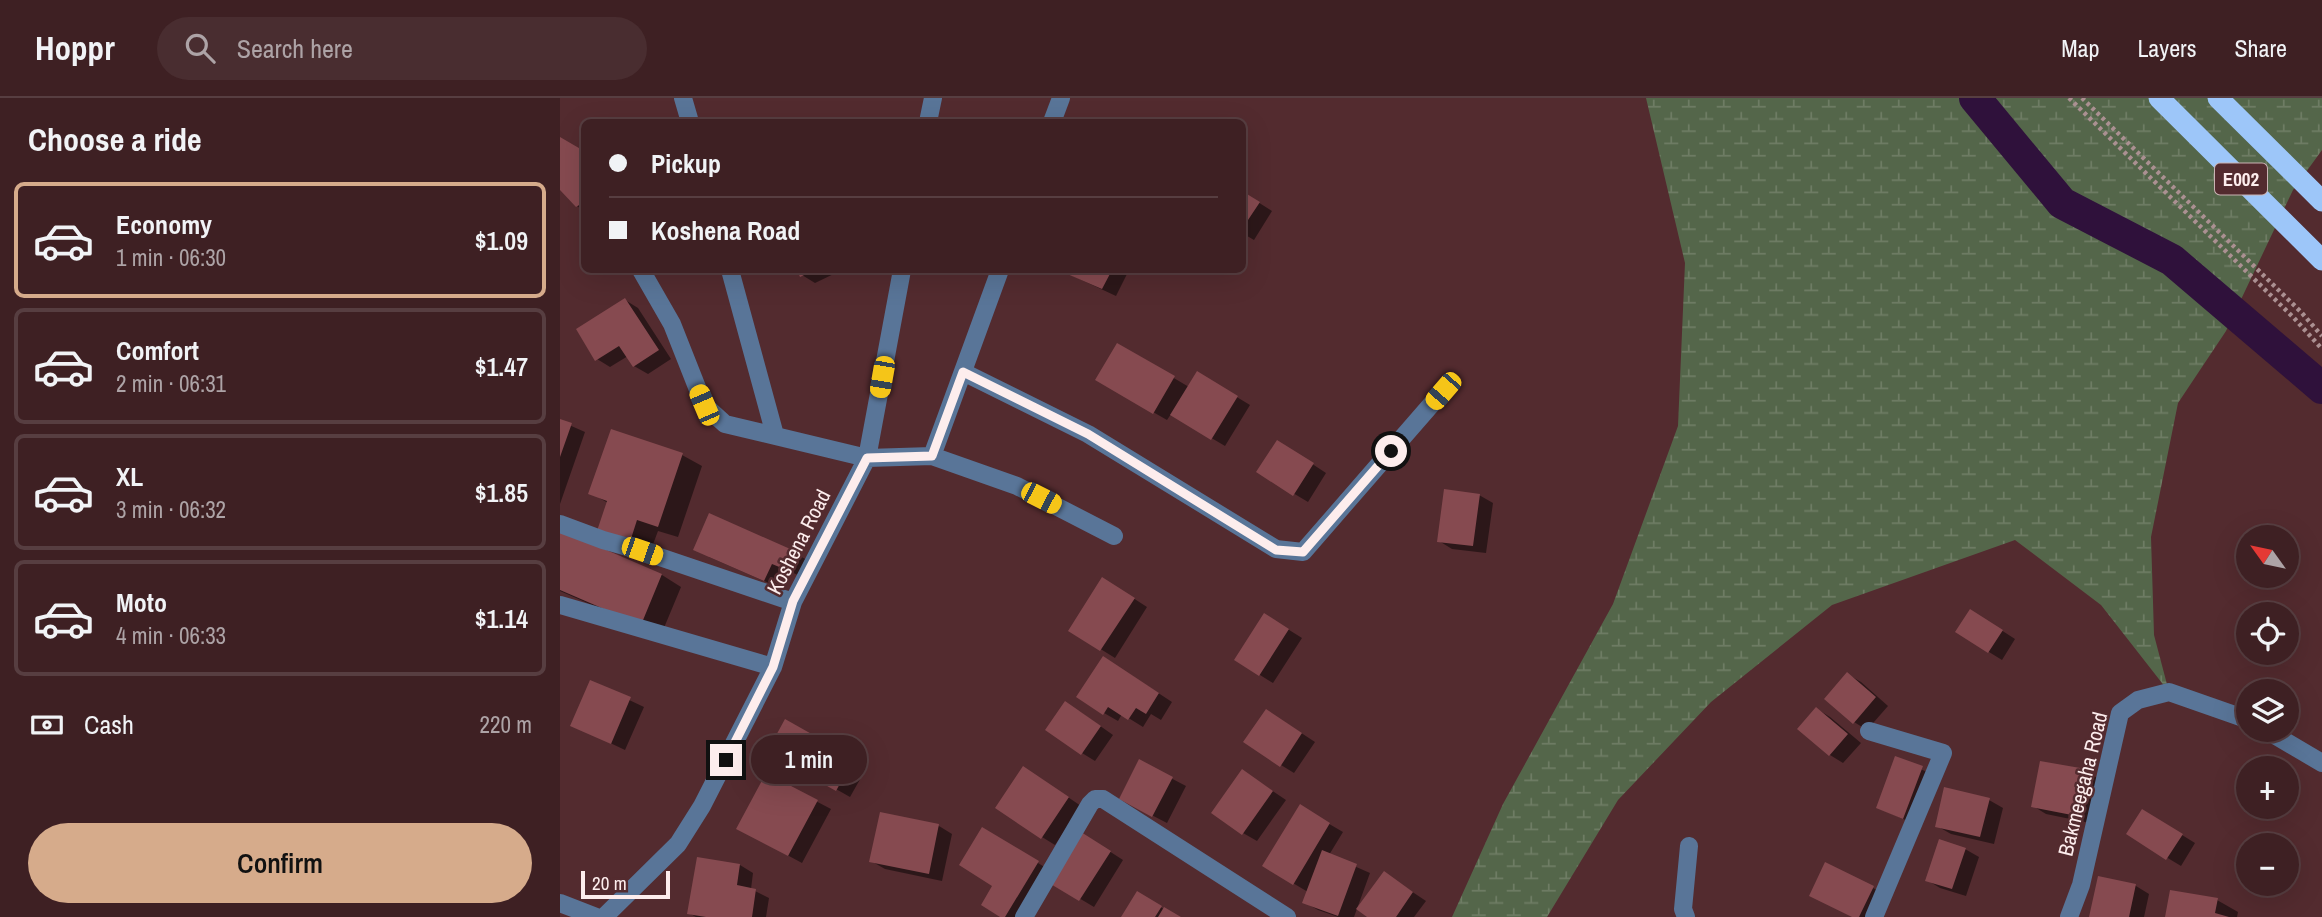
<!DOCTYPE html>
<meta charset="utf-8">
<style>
body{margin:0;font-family:"Archivo Narrow",sans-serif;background:#492d30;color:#f1f3f6;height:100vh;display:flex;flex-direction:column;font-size:26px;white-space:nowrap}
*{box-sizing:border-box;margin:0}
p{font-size:23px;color:#ada3a6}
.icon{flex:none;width:38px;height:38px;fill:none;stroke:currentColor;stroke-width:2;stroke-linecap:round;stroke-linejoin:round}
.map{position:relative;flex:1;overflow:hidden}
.details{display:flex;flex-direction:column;background:#3e2023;width:560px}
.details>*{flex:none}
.top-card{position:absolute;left:21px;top:21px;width:665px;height:154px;border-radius:10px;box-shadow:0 7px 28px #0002,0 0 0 2px #573e41;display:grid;align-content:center;height:154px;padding:0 28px;background:#3e2023}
.needle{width:46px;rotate:303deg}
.buttons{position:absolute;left:1676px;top:427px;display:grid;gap:14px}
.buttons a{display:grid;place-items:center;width:63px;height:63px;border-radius:50%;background:#3e2023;box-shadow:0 7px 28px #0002,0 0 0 2px #573e41;font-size:35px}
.scale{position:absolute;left:21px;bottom:18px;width:89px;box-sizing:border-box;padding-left:7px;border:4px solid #fdeded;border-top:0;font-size:19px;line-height:24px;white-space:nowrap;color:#fdeded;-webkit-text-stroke:5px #532b2f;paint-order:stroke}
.end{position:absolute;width:32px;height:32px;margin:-16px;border:9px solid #fdeded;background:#111;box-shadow:0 0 0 4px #111}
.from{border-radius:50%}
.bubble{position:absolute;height:49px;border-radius:24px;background:#3e2023;box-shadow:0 7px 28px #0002,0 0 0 2px #573e41;font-size:23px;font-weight:600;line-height:49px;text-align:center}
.car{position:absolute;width:21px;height:42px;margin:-21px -10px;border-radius:9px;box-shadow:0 0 5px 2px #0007;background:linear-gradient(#f5c518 24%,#345 0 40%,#f5c518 0 76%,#345 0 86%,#f5c518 0)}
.top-card b{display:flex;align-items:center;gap:24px;height:66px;font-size:26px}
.top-card b+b{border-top:2px solid #573e41}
.top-card i{width:18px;height:18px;background:#f1f3f6}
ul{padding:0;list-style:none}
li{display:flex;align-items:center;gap:21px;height:116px;margin:0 14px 10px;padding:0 14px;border:4px solid #573e41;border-radius:10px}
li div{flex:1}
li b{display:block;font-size:26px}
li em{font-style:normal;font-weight:600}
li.on{border-color:#d6ab8b}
li>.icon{width:63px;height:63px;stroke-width:1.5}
h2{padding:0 28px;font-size:32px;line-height:84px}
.pay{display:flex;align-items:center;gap:18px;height:77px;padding:0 28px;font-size:26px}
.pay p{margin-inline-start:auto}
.cta{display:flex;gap:14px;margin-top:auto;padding:14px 28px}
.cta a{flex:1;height:80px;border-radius:42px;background:#d6ab8b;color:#111;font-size:28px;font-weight:600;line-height:80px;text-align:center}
header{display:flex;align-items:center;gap:42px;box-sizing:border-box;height:98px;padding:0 35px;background:#3e2023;border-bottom:2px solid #573e41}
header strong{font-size:33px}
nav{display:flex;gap:38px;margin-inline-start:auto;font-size:24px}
.search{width:490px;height:63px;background:#492d30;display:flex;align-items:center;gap:18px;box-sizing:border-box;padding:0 24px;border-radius:38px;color:#ada3a6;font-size:26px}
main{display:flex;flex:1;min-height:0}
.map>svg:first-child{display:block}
.wetland{fill:url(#wetland-marsh)}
.shadow{fill:#0007}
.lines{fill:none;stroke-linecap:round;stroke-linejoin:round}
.canal{stroke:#2f113b;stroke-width:32}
.building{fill:#864a50}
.path{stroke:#ab9092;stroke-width:4.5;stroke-dasharray:3.5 3.5;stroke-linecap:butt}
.minor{stroke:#597598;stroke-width:18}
.highway{stroke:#9dc6f9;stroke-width:21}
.route{stroke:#fdeded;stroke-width:9}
.labels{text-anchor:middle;stroke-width:5;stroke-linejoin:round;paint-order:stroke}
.shield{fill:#532b2f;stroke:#cab3b4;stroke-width:2}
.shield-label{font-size:19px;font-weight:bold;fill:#fdeded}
.street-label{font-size:21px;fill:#fdeded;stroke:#532b2f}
</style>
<header>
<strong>Hoppr</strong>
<div class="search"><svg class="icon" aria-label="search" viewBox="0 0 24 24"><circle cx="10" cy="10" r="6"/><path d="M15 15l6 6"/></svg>Search here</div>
<nav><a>Map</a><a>Layers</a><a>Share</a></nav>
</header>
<main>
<section class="details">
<h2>Choose a ride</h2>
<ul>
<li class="on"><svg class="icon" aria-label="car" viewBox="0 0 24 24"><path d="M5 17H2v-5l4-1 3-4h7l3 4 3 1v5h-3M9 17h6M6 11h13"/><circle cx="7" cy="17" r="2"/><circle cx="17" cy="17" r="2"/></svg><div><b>Economy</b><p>1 min · 06:30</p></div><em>$1.09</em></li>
<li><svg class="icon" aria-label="car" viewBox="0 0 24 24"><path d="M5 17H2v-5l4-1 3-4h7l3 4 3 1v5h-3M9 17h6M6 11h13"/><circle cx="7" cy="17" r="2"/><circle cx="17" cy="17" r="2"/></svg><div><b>Comfort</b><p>2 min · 06:31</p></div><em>$1.47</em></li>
<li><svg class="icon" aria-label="car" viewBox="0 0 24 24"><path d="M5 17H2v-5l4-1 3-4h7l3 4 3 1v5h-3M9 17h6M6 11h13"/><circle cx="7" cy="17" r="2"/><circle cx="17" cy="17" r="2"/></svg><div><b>XL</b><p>3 min · 06:32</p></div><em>$1.85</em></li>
<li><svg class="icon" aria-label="car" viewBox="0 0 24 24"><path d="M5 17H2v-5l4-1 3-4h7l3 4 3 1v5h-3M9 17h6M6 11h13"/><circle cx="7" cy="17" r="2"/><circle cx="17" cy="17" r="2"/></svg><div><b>Moto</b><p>4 min · 06:33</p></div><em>$1.14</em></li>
</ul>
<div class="pay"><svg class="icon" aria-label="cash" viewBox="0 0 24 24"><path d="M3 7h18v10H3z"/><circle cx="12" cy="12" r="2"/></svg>Cash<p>220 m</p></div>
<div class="cta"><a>Confirm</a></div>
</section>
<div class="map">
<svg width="1762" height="819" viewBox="0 0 1762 819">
<defs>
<pattern id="wetland-marsh" width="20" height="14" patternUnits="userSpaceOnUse" patternTransform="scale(1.75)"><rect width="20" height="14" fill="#54664a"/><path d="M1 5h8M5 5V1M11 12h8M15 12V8" fill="none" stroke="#6e7c64"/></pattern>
</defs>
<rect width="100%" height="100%" fill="#532b2f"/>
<path class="wetland" d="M1086 0H1762V52L1733 92 1666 233 1618 305 1591 439 1594 537 1609 594 1541 507 1455 442 1272 507 1151 604 1058 702 987 819H892L943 706 1053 506 1118 328 1125 165Z"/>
<path class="shadow" d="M1 41 24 55V113L17 108 0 90Z
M682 94 712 113 694 142 682 135Z
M239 172H282L255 185 242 177Z
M500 172H569L556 198Z
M65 202 78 210 111 261 88 276 74 268 68 258 50 269 37 261Z
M558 247 629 289 637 275 690 307 665 348 611 316 607 322 537 282Z
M0 323 25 334 0 406Z
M731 352 766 375 748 404 698 374Z
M122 357 142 368 118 439 98 433 89 457 58 446 48 405 31 395Z
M919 397 933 405 926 455 892 451 879 443Z
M0 434 102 477 121 489 101 537 0 493Z
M236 456 249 463 243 479 226 472 218 489 149 459Z
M556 489 587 509 555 560 510 532Z
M1424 521 1455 541 1442 562 1429 554Z
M718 525 742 540 713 585 676 562Z
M557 568 612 604 601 622 591 616 583 629 562 616 558 623 544 615Z
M1287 576 1301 584 1328 608 1307 632 1294 624Z
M31 584 84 609 65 652 12 627Z
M1257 611 1270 619 1301 645 1283 665 1270 657Z
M519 613 553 637 535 663 522 655Z
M720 621 755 644 734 675 721 667Z
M226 623 307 669 290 699 209 653Z
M1336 660 1376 678 1357 727 1318 710Z
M580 664 626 688 607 725 574 708Z
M683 673 726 702 697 743 683 735Z
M1525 673 1539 681 1530 725 1486 716 1473 708Z
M206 677 271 711 242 765 192 738Z
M477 678 521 708 495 747 482 739Z
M1429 702 1443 710 1434 746 1391 736 1377 728Z
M740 709 783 734 769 757 810 775 794 819H778L758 812 744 804 748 794 704 768Z
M1596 721 1635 745 1621 768 1568 736Z
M379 728 392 736 382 783 325 771 311 763Z
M423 731 491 773 463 819H443Z
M535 744 563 762 534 809 492 784Z
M1405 751 1419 759 1406 798 1380 790 1367 782Z
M180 767 193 775 191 791 209 800 206 819H136L129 815Z
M824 775 866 803 854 819H810Z
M1540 780 1576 788 1589 796 1584 819H1531Z
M1313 790 1327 797 1316 819H1293Z
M577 795 617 819H563Z
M1657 802 1678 814 1677 819H1607Z"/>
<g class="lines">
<path class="canal" d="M1415 0 1502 105 1612 162 1762 290"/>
</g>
<path class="building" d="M0 39 24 53V104L16 109 0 92Z
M682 93 700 104 682 131Z
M237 172H254L240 179Z
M498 172H552L542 191Z
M65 200 99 252 73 269 59 248 35 263 16 231Z
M557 245 615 278 593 316 535 282Z
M637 273 678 298 651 342 610 317Z
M0 321 12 325 0 359Z
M51 331 123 355 98 429 77 422 69 447 36 436 47 403 28 396Z
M717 342 754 365 733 398 696 374Z
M884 391 920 396 913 448 877 444Z
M149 415 237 454 229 473 212 466 204 483 133 452Z
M0 432 102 476 81 527 0 492Z
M542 479 575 500 540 553 508 533Z
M1410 511 1443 532 1428 555 1395 534Z
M704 515 729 531 699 578 674 562Z
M543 558 599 595 586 616 576 610 568 622 548 609 543 617 516 599Z
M1287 574 1316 599 1293 626 1264 601Z
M30 582 71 599 51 646 10 628Z
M505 603 541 628 521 657 485 632Z
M1256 609 1288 636 1269 658 1237 631Z
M706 611 742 635 720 669 683 644Z
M225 621 294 660 276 693 207 654Z
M1335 658 1363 668 1343 721 1316 710Z
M579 661 613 679 592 719 559 701Z
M1480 663 1526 671 1517 718 1471 709Z
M463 668 509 699 481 741 435 710Z
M682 671 713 693 682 737 651 715Z
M206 675 258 702 228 758 176 731Z
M1384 689 1430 700 1420 739 1375 729Z
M740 706 770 725 733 787 702 768Z
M1582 711 1623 736 1606 762 1566 736Z
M320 714 379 726 369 776 309 764Z
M422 729 479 763 445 819H440L421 807 432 788 399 767Z
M521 734 551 753 519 803 489 785Z
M1379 741 1406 750 1392 791 1365 783Z
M762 752 797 766 778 818 742 805Z
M137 759 180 766 177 787 196 791 192 819H146L127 816Z
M1265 764 1314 788 1299 819H1292L1249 798Z
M824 773 853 794 836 819H807L796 811Z
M1538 778 1576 786 1569 819H1529Z
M1610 792 1658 800 1655 815 1669 819H1605Z
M577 793 602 808 595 819H561Z
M604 809 621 819H598Z"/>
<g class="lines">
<path class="path" d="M1509 0 1734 220 1762 251
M1522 0 1741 214 1762 238"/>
<path class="minor" d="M123 0 130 24
M368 24 373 0
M492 24 501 0
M170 172 215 337
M342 172 307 360 372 358 457 388 554 438
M403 274 528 336 716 451 743 454 883 293
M372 358 440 172
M0 426 43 442 82 453 233 504
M0 507 213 569
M1706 632 1762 665
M1309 633 1383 655 1314 819
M0 805 36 819
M44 819 118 746 142 708 213 569 233 504 307 360 165 326 144 307 112 226 81 172
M464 819 530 706 535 701H543L727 819
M1126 819 1123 811 1129 748
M1509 819 1521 787 1560 615 1578 602 1609 594 1689 622"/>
<path class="highway" d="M1599 0 1762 162
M1658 0 1762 103"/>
</g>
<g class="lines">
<path class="route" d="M166 662 213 569 233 503 307 360 372 358 403 274 528 336 716 452 743 454 831 353"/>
</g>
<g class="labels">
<rect class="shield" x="1655" y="65.5" width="52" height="31" rx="5"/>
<g class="shield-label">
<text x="1681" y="88">E002</text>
</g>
<g class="street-label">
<text transform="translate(239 444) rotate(-63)" y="7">Koshena Road</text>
<text transform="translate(1523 686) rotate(-76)" y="7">Bakmeegaha Road</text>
</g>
</g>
</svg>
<div class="buttons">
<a><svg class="needle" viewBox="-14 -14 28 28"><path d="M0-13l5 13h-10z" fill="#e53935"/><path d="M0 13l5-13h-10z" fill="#ada3a6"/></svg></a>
<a><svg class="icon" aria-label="locate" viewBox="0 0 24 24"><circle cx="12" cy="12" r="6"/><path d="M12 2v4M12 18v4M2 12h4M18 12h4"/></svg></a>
<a><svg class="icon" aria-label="layers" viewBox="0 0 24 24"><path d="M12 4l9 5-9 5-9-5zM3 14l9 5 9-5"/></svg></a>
<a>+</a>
<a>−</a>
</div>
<div class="scale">20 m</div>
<i class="end from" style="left:831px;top:353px"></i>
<i class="end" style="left:166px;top:662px"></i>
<div class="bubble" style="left:191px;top:637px;width:116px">1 min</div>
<i class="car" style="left:322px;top:279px;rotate:190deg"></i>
<i class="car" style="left:883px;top:293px;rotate:221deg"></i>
<i class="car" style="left:144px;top:307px;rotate:337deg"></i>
<i class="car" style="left:481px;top:400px;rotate:117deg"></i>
<i class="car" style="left:82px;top:453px;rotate:109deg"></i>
<div class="top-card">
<b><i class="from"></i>Pickup</b>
<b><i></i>Koshena Road</b>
</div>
</div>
</main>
